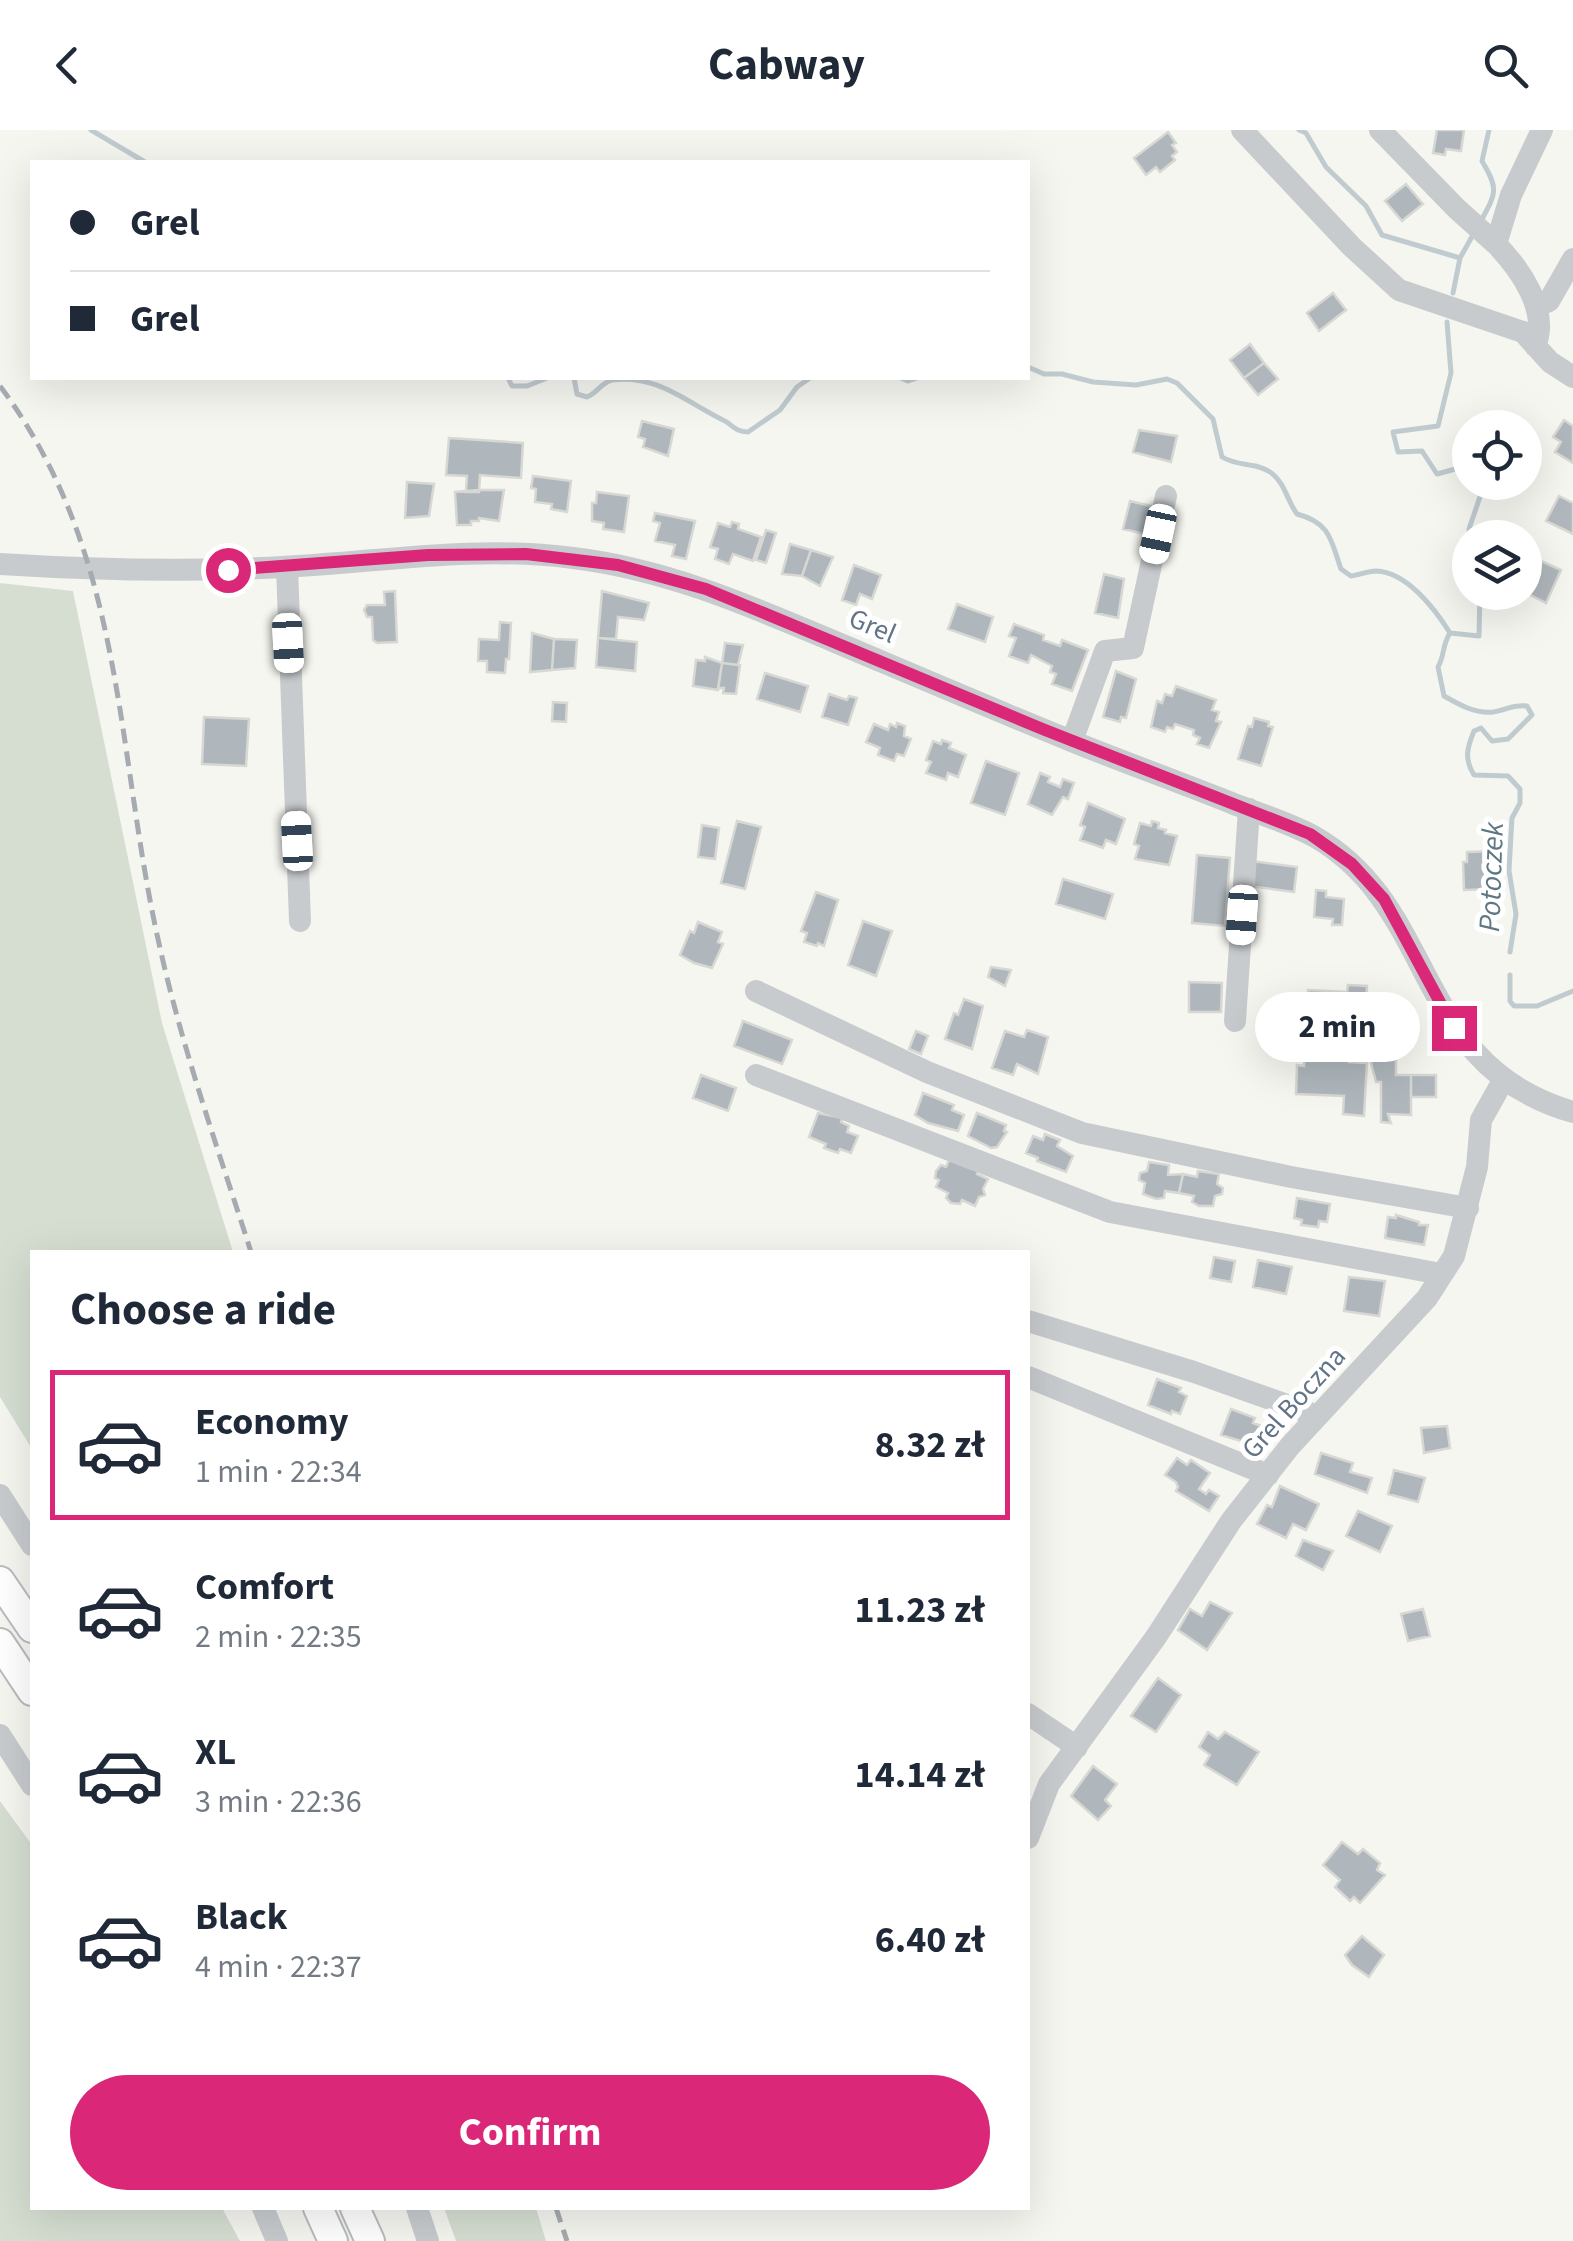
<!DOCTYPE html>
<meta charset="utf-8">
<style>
body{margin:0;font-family:"Source Sans 3",sans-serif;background:#f6f6f7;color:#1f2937;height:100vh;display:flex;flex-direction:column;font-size:38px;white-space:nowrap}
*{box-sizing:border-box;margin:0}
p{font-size:32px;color:#747a83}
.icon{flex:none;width:55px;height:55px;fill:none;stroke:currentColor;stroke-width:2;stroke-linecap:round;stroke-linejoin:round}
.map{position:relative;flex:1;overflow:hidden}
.side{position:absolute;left:30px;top:1120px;width:1000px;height:960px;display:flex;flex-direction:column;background:#fff;border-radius:0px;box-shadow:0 10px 40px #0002}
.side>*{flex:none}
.banner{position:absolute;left:30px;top:30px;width:1000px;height:220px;border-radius:0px;box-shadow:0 10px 40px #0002;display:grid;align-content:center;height:220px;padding:0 40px;background:#fff}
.fabs{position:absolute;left:1452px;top:280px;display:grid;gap:20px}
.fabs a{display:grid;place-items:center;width:90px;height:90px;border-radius:50%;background:#fff;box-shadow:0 10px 40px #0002;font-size:50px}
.end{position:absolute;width:45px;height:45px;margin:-22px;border:12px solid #db2777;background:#fff;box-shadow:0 0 0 5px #fff}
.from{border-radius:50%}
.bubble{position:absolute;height:70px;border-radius:35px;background:#fff;box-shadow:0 10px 40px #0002;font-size:32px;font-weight:700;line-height:70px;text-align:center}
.car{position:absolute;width:30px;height:60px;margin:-30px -15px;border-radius:12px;box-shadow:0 0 8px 2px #0007;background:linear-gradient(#fff 24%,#345 0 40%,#fff 0 76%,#345 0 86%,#fff 0)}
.banner b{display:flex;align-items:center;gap:35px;height:95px;font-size:38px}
.banner b+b{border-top:2px solid #e0e1e3}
.banner i{width:25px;height:25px;background:#1f2937}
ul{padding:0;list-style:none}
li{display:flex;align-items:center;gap:30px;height:150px;margin:0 20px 15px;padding:0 20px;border:5px solid transparent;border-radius:0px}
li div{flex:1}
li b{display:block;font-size:38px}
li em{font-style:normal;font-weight:700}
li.current{border-color:#db2777}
li>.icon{width:90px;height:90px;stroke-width:1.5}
h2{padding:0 40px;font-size:45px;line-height:120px}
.action{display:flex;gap:20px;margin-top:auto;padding:20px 40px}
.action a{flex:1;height:115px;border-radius:60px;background:#db2777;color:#fff;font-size:40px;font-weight:700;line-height:115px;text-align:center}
header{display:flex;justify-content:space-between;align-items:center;height:130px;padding:0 40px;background:#fff;font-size:45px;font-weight:700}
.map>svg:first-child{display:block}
.green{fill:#d6ded2}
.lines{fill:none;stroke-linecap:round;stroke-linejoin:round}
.stream{stroke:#c0cbd0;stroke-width:5}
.building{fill:#afb7bc;stroke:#d7d7d4;stroke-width:2.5}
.major-casing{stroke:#b8bcc0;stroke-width:32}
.minor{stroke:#c8cbce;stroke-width:22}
.major{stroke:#fff;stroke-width:28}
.rail{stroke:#a5abb1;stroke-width:5;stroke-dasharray:15 8;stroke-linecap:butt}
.route{stroke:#db2777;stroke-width:12}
.labels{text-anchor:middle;stroke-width:10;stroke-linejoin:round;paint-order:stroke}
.street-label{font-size:28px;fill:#627485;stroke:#fff}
.water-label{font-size:30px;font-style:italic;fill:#5e7782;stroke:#fff}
</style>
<header><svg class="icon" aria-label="back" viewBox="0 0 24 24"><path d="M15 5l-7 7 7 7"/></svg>Cabway<svg class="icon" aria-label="search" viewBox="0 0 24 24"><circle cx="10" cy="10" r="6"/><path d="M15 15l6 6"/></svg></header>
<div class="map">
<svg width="1573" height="2111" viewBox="0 0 1573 2111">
<rect width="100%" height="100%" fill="#f6f6f1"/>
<path class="green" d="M0 453 73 461 162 893 233 1122H32V1319L0 1267Z
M0 1671 32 1715V2078H222L240 2111H0Z
M444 2078H536L546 2111H456Z"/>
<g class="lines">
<path class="stream" d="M91 0 145 32
M1299 0 1306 3 1326 37 1366 76 1382 105 1460 128
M1482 89C1497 62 1498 58 1482 31L1489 0
M1453 163 1460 128 1474 103
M1447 192 1451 243 1438 296 1393 302 1398 322 1422 321 1437 344 1470 335
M1028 237 1044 244H1062L1093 252 1136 255 1167 249 1177 253 1213 289 1222 327C1238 337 1256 332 1270 342 1285 352 1287 371 1297 384 1331 393 1331 411 1341 439L1351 446C1359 445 1368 441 1376 441 1407 442 1435 479 1450 503
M508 248 512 256H527L547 248
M574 248 577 264 587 267C597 263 602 252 612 250 656 244 685 271 721 289 733 294 734 302 748 302L780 280 797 257 810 248
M901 248 908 251 917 248
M1470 408 1469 399 1485 352
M1450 503C1442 515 1445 525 1438 537L1444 566C1458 574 1475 584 1493 582 1506 580 1513 574 1527 576L1532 585 1508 609 1492 611 1481 598 1474 601C1467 618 1464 629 1474 645L1508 646 1520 659V673L1512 688 1511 704 1509 741 1516 784 1510 822
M1450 503 1479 506 1480 462
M1510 845V871L1514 876H1537L1573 861"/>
</g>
<path class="building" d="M1437 0H1464L1461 21 1446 19 1445 25 1433 23Z
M1168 2 1176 13 1172 15 1177 22 1172 26 1175 30 1160 42 1156 37 1146 45 1134 28Z
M1406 54 1423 74 1402 91 1385 71Z
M1333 163 1346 180 1319 201 1307 183Z
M1250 214 1264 233 1244 248 1230 230Z
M1264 233 1278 249 1258 265 1244 248Z
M1564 290 1573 296V333L1555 322 1561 312 1553 307Z
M642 291 674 299 668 326 643 317 645 309 638 307Z
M1139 300 1177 306 1171 332 1133 322Z
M449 308 523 313 521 348 480 345 479 362H466L467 346 446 345Z
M533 346 571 351 567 382 551 379 552 374 535 372 536 359 531 358Z
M407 352 434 354 429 386 405 388Z
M479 360H504L499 391 479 388V391H471V395H457L455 362Z
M597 362 629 366 624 402 603 399 604 393 592 391V373H596Z
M1559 366 1573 373V404L1546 391Z
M1130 371 1151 376 1145 404 1123 399Z
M655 383 695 391 686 429 672 426 675 415 655 411 660 393 653 391Z
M732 392 739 394 738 399 761 407 753 431 733 424 729 434 715 429 718 419 710 417 718 393 730 397Z
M766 400 776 403 766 433 756 430Z
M790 414 811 420 802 446 782 444Z
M811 420 833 427 820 456 802 446Z
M1539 430 1561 440 1546 473 1525 462Z
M854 435 881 445 872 469 860 464 856 475 842 470Z
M1104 444 1124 449 1118 488 1095 483Z
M395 461 397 512 377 513 373 510 372 487H367L364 480 367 475H385L384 462Z
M602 461 649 473 644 490 618 487 616 509 598 508Z
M957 474 993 487 985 512 948 499Z
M500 492 511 493 509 529H506L505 543 487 542V531H478L479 509 499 510Z
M1014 494 1044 505 1043 510 1060 516 1062 510 1088 520 1072 561 1052 554 1056 544 1050 542 1052 536 1031 525 1028 533 1009 526 1016 508 1009 506Z
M532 503 554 509 552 540 530 542Z
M598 508 637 512 635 541 596 537Z
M554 509 577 510 575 538 552 540Z
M725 513 743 515 738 535 722 533Z
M705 527 722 533 718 560 693 556 696 530 705 531Z
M722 533 740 535 736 564 723 563 724 558H718Z
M1116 541 1136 549 1126 588 1121 587 1120 592 1103 587Z
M765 543 808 556 800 582 757 569Z
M1176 556 1216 570 1212 580 1219 582 1216 591 1221 592 1209 618 1197 614 1200 608 1193 605 1194 600 1175 594 1173 599 1167 597 1165 602 1151 597 1157 571 1162 573 1165 564 1172 566Z
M829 564 847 570 849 566 857 568 848 595 822 587Z
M553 572 567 573 566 592 552 591Z
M204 587 249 589 246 636 202 634Z
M1254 588 1269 592 1268 596 1273 597 1261 636 1238 629 1248 596 1252 597Z
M897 593 905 596 904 606 911 609 904 626 897 624 894 631 878 625 880 618 866 612 874 594 888 600 890 594 896 597Z
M942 610 951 613 949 618 966 625 958 647 948 643 946 650 926 643 931 632 926 630 933 611 941 614Z
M986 631 1019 643 1005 685 971 673Z
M1040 643 1050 647 1048 652 1060 657 1063 649 1074 653 1068 669 1063 667 1052 685 1028 674Z
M1088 673 1125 689 1116 714 1106 710 1103 718 1080 710 1085 697 1080 695Z
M737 691 761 697 745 759 721 753Z
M1152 691 1159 693 1158 698 1166 700 1165 703 1177 706 1169 735 1135 729 1139 716 1134 714 1140 693 1151 696Z
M702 695 719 698 715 729 698 727Z
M1494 721V759L1464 760 1463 732H1467V722Z
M1197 725 1230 728 1225 796 1192 793Z
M1252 731 1297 737 1294 762 1249 756Z
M1063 749 1113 764 1105 789 1056 774Z
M1316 760 1326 761V767L1344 769 1342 795H1332L1333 789 1314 787Z
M816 762 838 770 824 816 818 813 817 816 804 812 807 803 801 801Z
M863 791 892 801 876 846 848 835Z
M698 792 722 802 718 812 723 814 712 838 694 833 680 825 690 801 694 803Z
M991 837 1011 840 1005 856 988 847Z
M1189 852 1222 853 1221 882H1189Z
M1348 855 1367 856 1365 894 1352 893 1349 932 1367 933 1364 986 1343 984 1344 966 1296 964 1297 935 1304 936 1308 860 1347 862Z
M964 869 983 876 972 919 945 909 954 883 958 885Z
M743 891 792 910 782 934 734 916Z
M1027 900 1048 907 1038 944 1017 934 1013 945 992 938 1005 901 1024 907Z
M916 901 928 906 921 924 909 919Z
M1370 929H1396V945H1411V985L1388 984 1391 993 1381 992V952H1376Z
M701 945 736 958 728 981 693 968Z
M1411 945H1436V967H1411Z
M923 963 954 975 952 980 964 985 958 1001 928 993 915 985Z
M818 983 843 988 841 992 849 996 847 1002 858 1006 851 1023 840 1019 838 1023 824 1018 826 1014 809 1007Z
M977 983 1006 995 1004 1001 1007 1002 997 1017 991 1018 968 1006Z
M1045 1004 1060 1010 1057 1016 1073 1026 1066 1042 1037 1031 1038 1028 1026 1023 1033 1006 1043 1010Z
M949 1030 978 1041 977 1044 988 1049 983 1059 985 1065 979 1067 975 1076 962 1070 960 1074 951 1073 946 1068 948 1063 936 1057 939 1050 935 1048 936 1041 941 1035 946 1037Z
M1149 1032 1169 1035 1168 1045 1183 1044 1179 1063 1165 1061 1164 1068 1156 1069 1143 1064 1145 1053 1139 1050 1140 1043 1147 1041Z
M1198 1041 1219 1044 1217 1054 1223 1058 1222 1064 1215 1066 1213 1076H1199L1192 1072 1194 1066 1179 1063 1183 1044 1197 1047Z
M1297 1068 1330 1074 1327 1092 1319 1091 1318 1097 1301 1095 1302 1090 1294 1088Z
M1396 1085 1419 1092V1095H1428L1424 1115 1385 1108 1388 1087 1396 1088Z
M1214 1127 1235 1131 1231 1152 1210 1148Z
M1258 1130 1292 1137 1286 1164 1253 1157Z
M1349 1147 1385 1151 1379 1186 1344 1181Z
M1157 1249 1181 1258 1179 1262 1187 1266 1180 1284 1172 1281 1171 1284 1148 1275Z
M1231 1279 1255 1288 1253 1293 1261 1296 1254 1315 1221 1305Z
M1447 1296 1450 1318 1424 1323 1421 1298Z
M1321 1323 1353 1333 1350 1342 1372 1348 1367 1363 1315 1344Z
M1177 1328 1187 1335 1191 1330 1210 1343 1199 1359 1206 1364 1209 1360 1219 1366 1209 1381 1176 1361 1178 1357 1176 1352 1165 1345Z
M1394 1340 1425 1348 1418 1372 1388 1364Z
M1280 1356 1319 1374 1306 1400 1293 1394 1286 1408 1257 1394 1267 1375 1272 1377Z
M1358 1381 1392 1396 1380 1422 1346 1406Z
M1303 1410 1333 1421 1323 1440 1296 1426Z
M1210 1472 1232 1483 1207 1520 1178 1500 1190 1479 1202 1486Z
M1423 1479 1430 1506 1408 1511 1401 1484Z
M1158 1548 1181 1565 1156 1602 1131 1586Z
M1208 1602 1218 1609 1225 1602 1259 1622 1237 1655 1204 1635 1210 1625 1199 1617Z
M1093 1636 1117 1654 1105 1670 1111 1676 1098 1690 1071 1666Z
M1342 1712 1358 1724 1363 1719 1380 1733 1377 1740 1385 1745 1360 1773 1354 1767 1350 1771 1335 1757 1340 1750 1323 1735Z
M1362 1806 1384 1825 1369 1847 1352 1835 1345 1825Z"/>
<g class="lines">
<g class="major-casing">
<path id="major" d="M0 1451 32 1498
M0 1513 32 1561
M318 2078 333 2111
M355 2078 370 2111"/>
</g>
<path class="minor" d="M1242 0 1352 117 1399 160 1523 202 1550 232 1573 247
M1380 0 1457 79 1496 114
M1537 176 1549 171 1573 129
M1535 216C1550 181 1520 139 1496 114L1511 65 1542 0
M0 434C95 440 188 442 282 437 379 432 476 415 573 428 665 439 748 475 833 511 911 544 990 578 1069 610 1123 632 1179 652 1234 674 1260 684 1290 693 1315 707 1439 778 1412 936 1573 982
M287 437 300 791
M1072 611 1105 521 1133 518 1166 366
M756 861 927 942 1082 1003 1291 1047 1468 1078
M1235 891 1249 679
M756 945 1110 1082 1441 1144
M1028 1191 1194 1242 1318 1286
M1028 1247 1268 1345
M0 1365 32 1415
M1028 1584 1077 1617
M0 1605 32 1655
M1028 1708 1049 1654 1156 1507 1231 1391 1290 1316 1427 1168 1454 1126 1477 1037 1481 990 1504 949
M263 2078 277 2111
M417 2078 428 2111"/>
<use href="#major" class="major"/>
<path class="rail" d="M0 256C127 426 115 622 160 818 183 921 219 1022 251 1122
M556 2078 567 2111"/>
</g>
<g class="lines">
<path class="route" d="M228 440 428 425 526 424 618 435 706 459 1045 600 1310 704 1352 734 1384 769 1454 898"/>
</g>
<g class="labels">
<g class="street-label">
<text transform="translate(873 495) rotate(23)" y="10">Grel</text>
<text transform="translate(1293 1272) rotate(-48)" y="10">Grel Boczna</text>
</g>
<g class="water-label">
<text transform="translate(1491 747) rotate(-88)" y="10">Potoczek</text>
</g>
</g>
</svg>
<div class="fabs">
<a><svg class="icon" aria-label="locate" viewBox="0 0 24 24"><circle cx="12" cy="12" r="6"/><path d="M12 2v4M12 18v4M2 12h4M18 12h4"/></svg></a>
<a><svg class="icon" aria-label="layers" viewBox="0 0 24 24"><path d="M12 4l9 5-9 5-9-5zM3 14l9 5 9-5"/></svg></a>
</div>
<i class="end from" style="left:228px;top:440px"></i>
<i class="end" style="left:1454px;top:898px"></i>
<div class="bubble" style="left:1255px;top:862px;width:165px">2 min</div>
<i class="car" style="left:1158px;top:404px;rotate:192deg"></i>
<i class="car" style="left:288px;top:513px;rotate:177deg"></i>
<i class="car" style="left:297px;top:711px;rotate:357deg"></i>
<i class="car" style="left:1242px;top:785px;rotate:184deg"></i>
<div class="banner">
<b><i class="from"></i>Grel</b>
<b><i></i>Grel</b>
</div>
<section class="side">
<h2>Choose a ride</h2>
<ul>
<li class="current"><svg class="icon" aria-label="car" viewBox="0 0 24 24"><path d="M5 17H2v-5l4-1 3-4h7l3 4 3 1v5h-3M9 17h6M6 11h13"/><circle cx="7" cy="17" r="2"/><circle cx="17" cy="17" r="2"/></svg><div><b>Economy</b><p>1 min · 22:34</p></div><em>8.32 zł</em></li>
<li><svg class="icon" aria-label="car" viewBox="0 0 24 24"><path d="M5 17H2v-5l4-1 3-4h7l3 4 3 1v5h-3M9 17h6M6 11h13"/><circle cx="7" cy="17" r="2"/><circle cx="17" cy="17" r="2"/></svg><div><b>Comfort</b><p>2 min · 22:35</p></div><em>11.23 zł</em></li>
<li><svg class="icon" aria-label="car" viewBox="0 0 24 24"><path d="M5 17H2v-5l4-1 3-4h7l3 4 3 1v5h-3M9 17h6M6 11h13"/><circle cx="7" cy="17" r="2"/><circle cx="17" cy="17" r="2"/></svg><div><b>XL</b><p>3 min · 22:36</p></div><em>14.14 zł</em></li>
<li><svg class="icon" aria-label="car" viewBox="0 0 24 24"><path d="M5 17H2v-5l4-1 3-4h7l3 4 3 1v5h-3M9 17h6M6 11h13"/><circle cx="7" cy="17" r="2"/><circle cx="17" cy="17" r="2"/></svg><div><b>Black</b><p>4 min · 22:37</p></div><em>6.40 zł</em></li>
</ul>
<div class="action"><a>Confirm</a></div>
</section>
</div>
